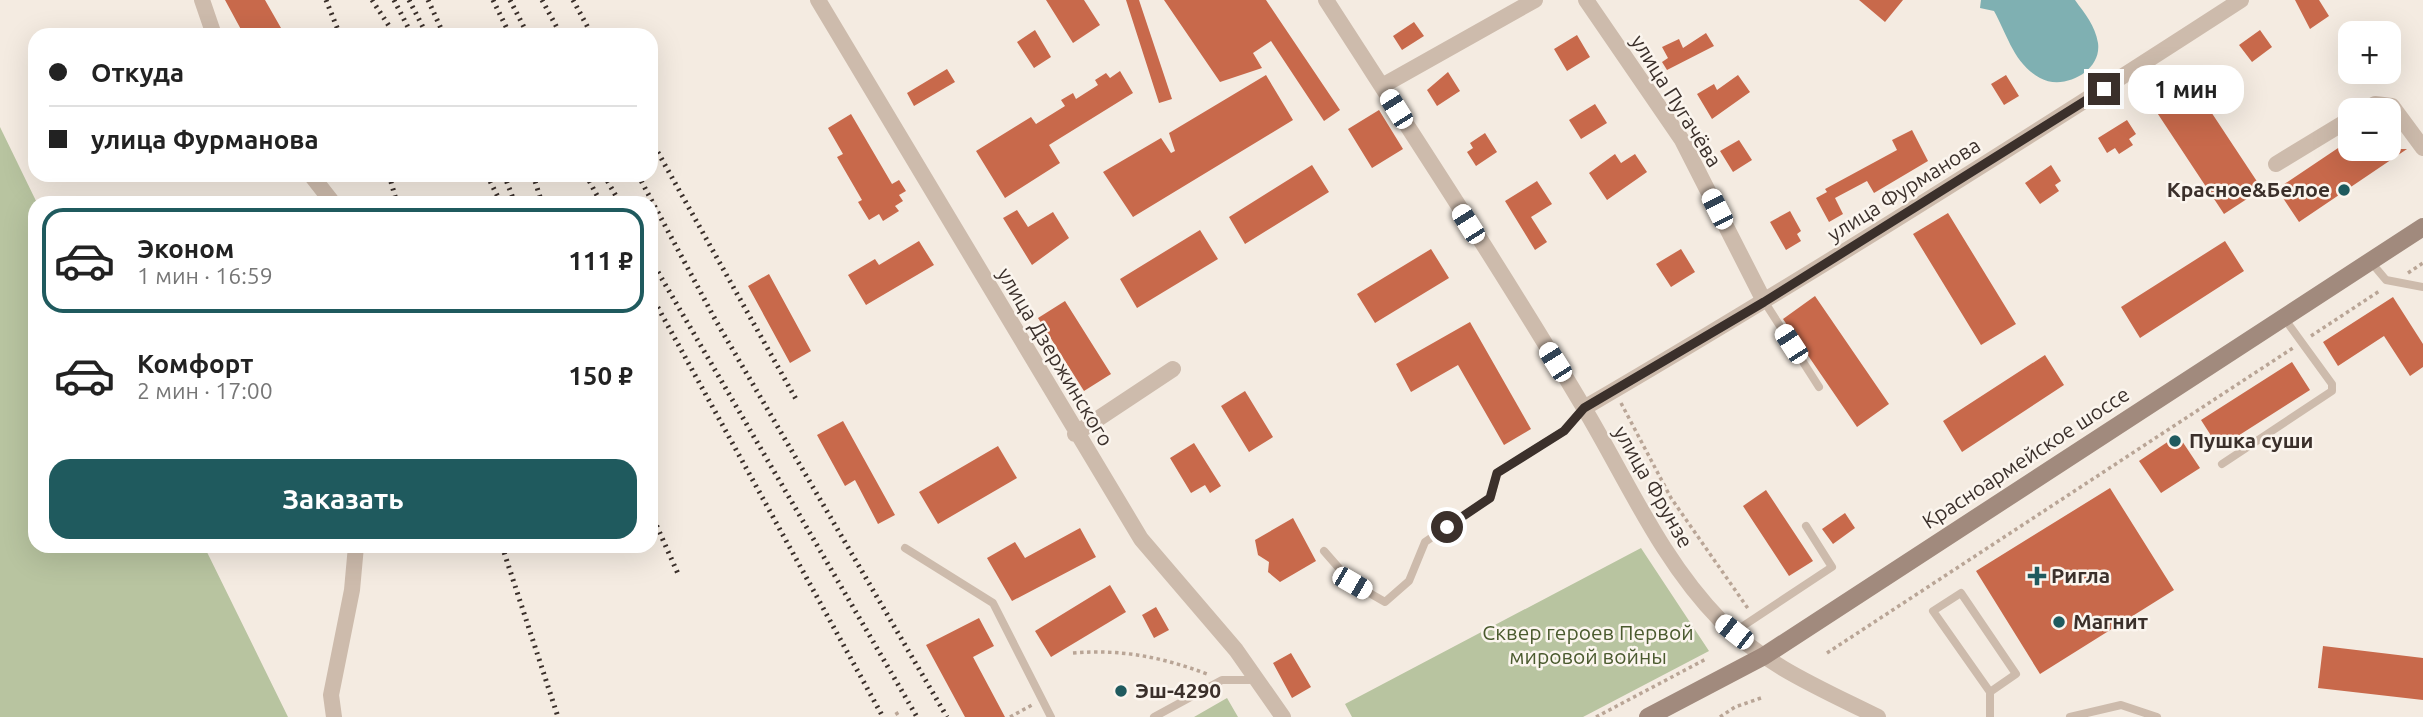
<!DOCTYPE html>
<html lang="ru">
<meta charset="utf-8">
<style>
body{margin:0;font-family:Ubuntu,sans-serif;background:#f2f2f2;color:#222;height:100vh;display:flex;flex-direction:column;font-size:26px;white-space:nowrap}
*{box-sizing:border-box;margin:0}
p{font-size:23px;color:#767676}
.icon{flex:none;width:38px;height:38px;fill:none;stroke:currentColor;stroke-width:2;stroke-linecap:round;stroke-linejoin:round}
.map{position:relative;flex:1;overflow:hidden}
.side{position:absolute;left:28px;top:196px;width:630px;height:357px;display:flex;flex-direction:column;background:#fff;border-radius:21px;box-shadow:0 7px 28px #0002}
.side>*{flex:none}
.top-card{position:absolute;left:28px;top:28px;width:630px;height:154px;border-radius:21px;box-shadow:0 7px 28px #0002;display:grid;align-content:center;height:154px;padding:0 21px;background:#fff}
.fabs{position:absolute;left:2338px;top:21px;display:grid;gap:14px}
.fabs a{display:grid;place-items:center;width:63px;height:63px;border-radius:14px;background:#fff;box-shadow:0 7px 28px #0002;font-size:35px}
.end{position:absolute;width:32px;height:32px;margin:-16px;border:9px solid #3b302b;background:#fff;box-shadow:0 0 0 4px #fff}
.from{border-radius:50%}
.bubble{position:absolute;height:49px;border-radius:21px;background:#fff;box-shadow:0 7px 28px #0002;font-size:23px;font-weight:700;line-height:49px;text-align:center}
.car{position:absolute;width:21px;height:42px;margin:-21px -10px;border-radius:9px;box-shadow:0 0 5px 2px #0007;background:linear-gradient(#fff 24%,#345 0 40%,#fff 0 76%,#345 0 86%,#fff 0)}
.top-card b{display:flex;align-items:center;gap:24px;height:66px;font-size:26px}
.top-card b+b{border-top:2px solid #e0e0e0}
.top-card i{width:18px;height:18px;background:#222}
ul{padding:12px 0 0;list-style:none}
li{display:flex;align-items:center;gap:21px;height:105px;margin:0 14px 10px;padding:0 7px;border:4px solid transparent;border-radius:21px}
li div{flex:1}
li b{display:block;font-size:26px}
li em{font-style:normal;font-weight:700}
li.active{border-color:#1f5a5e}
li>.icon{width:63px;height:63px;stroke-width:1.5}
.action{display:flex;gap:14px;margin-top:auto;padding:14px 21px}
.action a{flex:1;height:80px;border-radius:21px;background:#1f5a5e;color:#fff;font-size:28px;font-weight:700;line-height:80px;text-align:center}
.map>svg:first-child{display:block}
.green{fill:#b8c4a0}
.water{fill:#7fb0b2}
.building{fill:#c8694b}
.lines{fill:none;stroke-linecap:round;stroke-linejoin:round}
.path{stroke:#b9a596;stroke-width:3.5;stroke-dasharray:3.5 3.5;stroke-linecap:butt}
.lane{stroke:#cdbbac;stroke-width:8}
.street{stroke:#cdbbac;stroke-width:16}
.secondary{stroke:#a18a7d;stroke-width:18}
.rail{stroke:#3b302b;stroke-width:5;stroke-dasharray:2 5;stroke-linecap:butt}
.route{stroke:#3b302b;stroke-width:9}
.poi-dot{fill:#1f5a5e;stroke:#fbf5ee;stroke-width:2.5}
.labels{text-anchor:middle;stroke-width:5;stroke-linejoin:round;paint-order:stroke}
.street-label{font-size:21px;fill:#3b302b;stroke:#fbf5ee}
.poi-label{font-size:21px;font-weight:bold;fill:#3b302b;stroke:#fbf5ee;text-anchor:start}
.park-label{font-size:21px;fill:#4a5a2e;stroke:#fbf5ee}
</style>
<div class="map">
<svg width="2423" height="717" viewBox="0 0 2423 717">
<rect width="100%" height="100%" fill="#f4ebe1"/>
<path class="green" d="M0 127 37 203 35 546H204L288 717H0Z
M1641 548 1709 651 1583 717H1352L1345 704Z
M1227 698 1238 717H1194Z"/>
<path class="water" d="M1981 0H2075C2085 14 2095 25 2098 43 2102 72 2063 91 2040 78 2014 64 2007 34 1994 11L1980 8Z"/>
<path class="building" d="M225 0H265L285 35H244Z
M1046 0H1084L1100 25 1073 43Z
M1126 0H1139L1172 99 1159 103Z
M1164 0H1266L1340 110 1324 121 1271 41 1253 53 1262 68 1220 82Z
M1859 0H1903L1885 22Z
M2295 0H2319L2329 16 2310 29Z
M1414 22 1424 36 1402 50 1393 36Z
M1035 30 1051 57 1034 68 1017 42Z
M2260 30 2272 47 2252 62 2239 45Z
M1706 33 1714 46 1667 70 1662 62 1668 58 1662 47 1679 39 1683 48Z
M1577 35 1590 57 1567 71 1554 49Z
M947 69 955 82 914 106 907 93Z
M1120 71 1133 93 1049 145 1060 163 1005 198 976 151 1031 117 1036 124 1065 106 1061 100 1073 93 1076 99 1098 85 1095 80 1106 73 1110 78Z
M1448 72 1460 91 1437 106 1427 90Z
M2186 74 2262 189 2224 214 2148 99Z
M1266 75 1293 120 1133 217 1103 172 1161 138 1171 153 1175 151 1169 133Z
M1738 75 1750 92 1712 119 1697 94 1714 84 1717 90Z
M2006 75 2019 96 2004 105 1991 84Z
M1595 104 1607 123 1581 139 1569 120Z
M1379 110 1403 149 1372 168 1348 129Z
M851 114 892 184 899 180 906 191 899 195 903 201 895 206 899 211 883 221 879 214 869 220 858 202 862 200 837 157 843 154 828 128Z
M2127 120 2136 134 2129 139 2133 145 2119 154 2115 148 2107 153 2098 138Z
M1912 130 1928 161 1874 193 1867 181 1835 198 1843 214 1829 222 1816 198 1827 192 1825 189 1897 150 1892 140Z
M1485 133 1497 152 1476 166 1467 152 1473 148 1470 143Z
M1739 140 1752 160 1733 172 1720 151Z
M2350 140V149H2407L2299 222 2277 189Z
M1615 154 1621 163 1635 154 1647 172 1607 200 1589 173Z
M1312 165 1329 192 1245 244 1229 217Z
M2051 165 2061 181 2055 185 2059 191 2040 204 2025 183Z
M1537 181 1552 204 1531 217 1547 242 1535 250 1505 201Z
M1017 210 1028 227 1053 212 1069 238 1032 265 1003 218Z
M1790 211 1801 231 1797 234 1801 241 1786 250 1770 222Z
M1948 213 2016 324 1981 345 1913 234Z
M1200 230 1218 259 1137 308 1120 279Z
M919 241 934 265 866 305 848 275 875 259 879 265Z
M2225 241 2244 271 2140 338 2121 307Z
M1431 249 1449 278 1375 323 1357 294Z
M1681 249 1695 272 1671 287 1656 264Z
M769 274 811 351 790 363 748 286Z
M1815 296 1889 404 1857 427 1783 319Z
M2393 297 2423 344V367L2410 376 2384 336 2338 366 2323 342Z
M1065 301 1111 374 1084 391 1038 318Z
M1470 322 1531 429 1504 445 1458 365 1411 392 1396 364Z
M2045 355 2064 385 1962 452 1943 421Z
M2292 362 2310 390 2219 448 2201 420Z
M1245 391 1273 437 1249 452 1221 406Z
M843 421 895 515 878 524 855 480 845 486 817 435Z
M2178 435 2200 468 2161 493 2139 461Z
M1194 443 1221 486 1210 493 1205 485 1191 493 1170 458Z
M998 446 1017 478 938 524 919 492Z
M2110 488 2174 590 2040 674 1976 571Z
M1766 490 1813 561 1789 576 1743 506Z
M1845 513 1855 528 1833 544 1822 529Z
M1293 518 1316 561 1280 582 1268 572 1269 562 1258 555 1255 540Z
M1080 528 1096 557 1012 601 987 558 1015 542 1025 558Z
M1110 585 1126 612 1051 657 1035 631Z
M1156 607 1169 630 1154 638 1142 615Z
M979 618 994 646 973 657 1005 717H965L926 645Z
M2323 646 2423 658V700L2318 688Z
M1291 653 1311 687 1292 698 1273 663Z"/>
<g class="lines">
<path class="path" d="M2408 273 2423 263
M2311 336 2381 290
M1621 403 1671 498 1749 610
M1073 653C1121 649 1162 657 1207 674
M1827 653 2293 348
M896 712 899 717
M1010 717 1032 705
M1596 717 1706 659
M1720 717 1735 707 1761 698"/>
<path class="lane" d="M2370 261 2386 280 2423 287
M1764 301 1819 387
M2222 464 2332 391V384L2284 318
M905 548 993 603 1051 717
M1324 551 1352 583 1385 602 1409 581 1425 542 1491 497 1497 473 1564 431 1584 408
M1734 632 1832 567 1806 526
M1154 717 1222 680H1258
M1990 717V692L1933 611 1961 593 2016 674 1990 692
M2070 717 2121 705 2157 717"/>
<path class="street" d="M202 0 214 35
M818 0 1141 539 1236 650 1283 717
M1326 0C1413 135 1502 270 1584 408 1627 480 1661 560 1721 621 1764 665 1824 690 1878 717
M1586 0 1682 140 1764 301
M1382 86 1535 0
M2364 110 2375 104 2392 106 2423 148
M2276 164 2350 119
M311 175 333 203
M1584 408C1807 278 2025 140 2241 0
M1075 434 1173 369
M334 717 331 695 352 590 356 546"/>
<path class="secondary" d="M1648 717 1764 656 2423 227"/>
<path class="rail" d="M326 0 340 35
M372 0 395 35
M394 0 412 35
M409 0 427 35
M428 0 444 35
M493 0 510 35
M510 0 528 35
M542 0 561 35
M573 0 592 35
M651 140 797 401
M389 175 397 203
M487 175 501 203
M504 175 515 203
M533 175 542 203
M586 175 601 203
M604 175 620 203
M638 175 716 321 947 717
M651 260 917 717
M651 295 883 717
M651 513 679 576
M502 546 558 717"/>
</g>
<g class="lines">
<path class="route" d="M1447 527 1490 498 1497 473 1564 431 1584 408 1764 302 2104 89"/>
</g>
<g class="poi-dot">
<circle cx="2344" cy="190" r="7"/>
<circle cx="2175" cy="441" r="7"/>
<path d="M2033.5 565.5h7v7h7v7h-7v7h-7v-7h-7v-7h7z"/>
<circle cx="2059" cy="622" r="7"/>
<circle cx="1121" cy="691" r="7"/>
</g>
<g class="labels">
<g class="street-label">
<text transform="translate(1676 101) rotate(58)" y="7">улица Пугачёва</text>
<text transform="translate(1904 190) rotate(-32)" y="7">улица Фурманова</text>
<text transform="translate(1055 357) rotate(59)" y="7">улица Дзержинского</text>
<text transform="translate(2026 458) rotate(-33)" y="7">Красноармейское шоссе</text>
<text transform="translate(1653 487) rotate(60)" y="7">улица Фрунзе</text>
</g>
<g class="poi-label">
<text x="2330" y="197" text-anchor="end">Красное&amp;Белое</text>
<text x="2189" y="448">Пушка суши</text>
<text x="2051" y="583">Ригла</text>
<text x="2073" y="629">Магнит</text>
<text x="1135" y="698">Эш-4290</text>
</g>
<g class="park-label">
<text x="1588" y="640">Сквер героев Первой<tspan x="1588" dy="24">мировой войны</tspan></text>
</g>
</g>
</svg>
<div class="fabs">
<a>+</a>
<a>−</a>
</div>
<i class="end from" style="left:1447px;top:527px"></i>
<i class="end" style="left:2104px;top:89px"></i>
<div class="bubble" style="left:2128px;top:65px;width:116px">1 мин</div>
<i class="car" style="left:1396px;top:109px;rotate:328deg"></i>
<i class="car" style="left:1717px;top:209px;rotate:333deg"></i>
<i class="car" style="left:1468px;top:224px;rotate:328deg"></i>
<i class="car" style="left:1791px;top:344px;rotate:327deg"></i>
<i class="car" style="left:1555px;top:362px;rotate:328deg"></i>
<i class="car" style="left:1352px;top:583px;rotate:120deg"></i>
<i class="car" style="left:1734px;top:632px;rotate:308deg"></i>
<div class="top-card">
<b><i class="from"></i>Откуда</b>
<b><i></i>улица Фурманова</b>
</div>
<section class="side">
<ul>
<li class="active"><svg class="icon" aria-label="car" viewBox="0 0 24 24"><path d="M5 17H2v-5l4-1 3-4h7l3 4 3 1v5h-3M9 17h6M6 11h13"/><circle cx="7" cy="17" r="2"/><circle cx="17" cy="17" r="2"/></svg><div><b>Эконом</b><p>1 мин · 16:59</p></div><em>111 ₽</em></li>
<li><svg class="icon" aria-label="car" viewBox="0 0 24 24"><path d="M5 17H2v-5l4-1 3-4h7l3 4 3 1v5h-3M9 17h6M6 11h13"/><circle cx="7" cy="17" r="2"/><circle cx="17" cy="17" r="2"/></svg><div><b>Комфорт</b><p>2 мин · 17:00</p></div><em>150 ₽</em></li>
</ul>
<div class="action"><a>Заказать</a></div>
</section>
</div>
